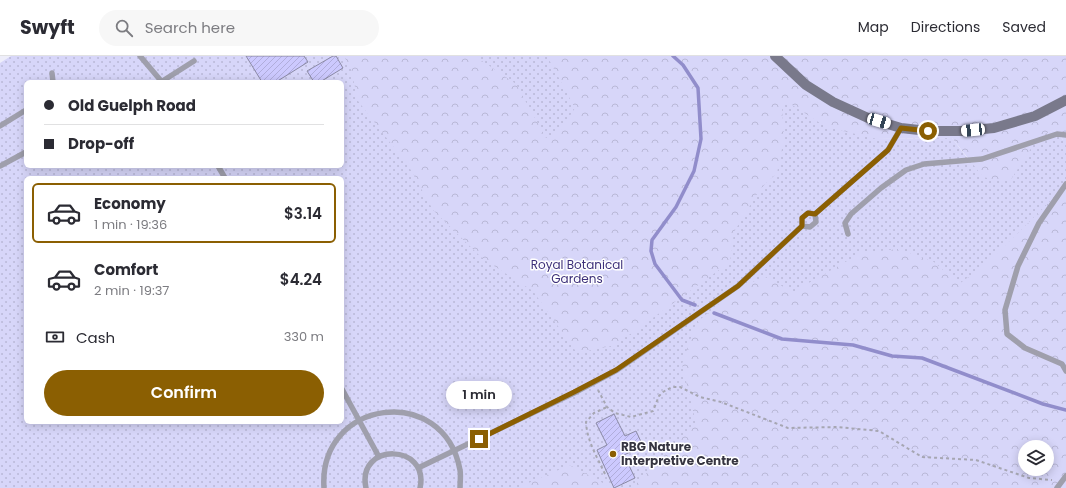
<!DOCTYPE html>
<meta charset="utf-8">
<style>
body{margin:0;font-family:Poppins,sans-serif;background:#f7f7f7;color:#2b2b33;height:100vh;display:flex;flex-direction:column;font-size:15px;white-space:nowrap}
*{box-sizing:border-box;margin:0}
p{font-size:13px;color:#7c7c81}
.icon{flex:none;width:22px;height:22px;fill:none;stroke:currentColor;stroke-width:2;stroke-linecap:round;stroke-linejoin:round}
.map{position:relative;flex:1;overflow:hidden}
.side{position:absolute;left:24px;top:120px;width:320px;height:248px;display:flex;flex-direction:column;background:#fff;border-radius:6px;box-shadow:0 2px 10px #0003}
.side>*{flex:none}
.hud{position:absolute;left:24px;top:24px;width:320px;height:88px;border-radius:6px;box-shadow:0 2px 10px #0003;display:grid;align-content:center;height:88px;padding:0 20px;background:#fff}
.controls{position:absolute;left:1018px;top:384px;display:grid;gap:8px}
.controls a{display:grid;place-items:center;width:36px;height:36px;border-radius:50%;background:#fff;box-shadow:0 2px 10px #0003;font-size:20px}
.end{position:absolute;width:18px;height:18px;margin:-9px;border:5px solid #8b5f02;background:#fff;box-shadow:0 0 0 2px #fff}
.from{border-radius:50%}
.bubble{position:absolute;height:28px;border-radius:14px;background:#fff;box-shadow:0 2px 10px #0003;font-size:13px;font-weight:600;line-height:28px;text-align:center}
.car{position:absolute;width:12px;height:24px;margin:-12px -6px;border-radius:5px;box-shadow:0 0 3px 1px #0007;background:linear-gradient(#fff 24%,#345 0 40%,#fff 0 76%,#345 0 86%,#fff 0)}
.hud b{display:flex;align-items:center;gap:14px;height:38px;font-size:15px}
.hud b+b{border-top:1px solid #e1e1e2}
.hud i{width:10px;height:10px;background:#2b2b33}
ul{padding:7px 0 0;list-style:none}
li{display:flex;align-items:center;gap:12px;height:60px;margin:0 8px 6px;padding:0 12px;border:2px solid transparent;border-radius:6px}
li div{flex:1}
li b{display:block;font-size:15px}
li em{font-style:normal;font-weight:600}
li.current{border-color:#8b5f02}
li>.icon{width:36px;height:36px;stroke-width:1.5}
.pay{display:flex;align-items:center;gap:10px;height:44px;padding:0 20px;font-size:15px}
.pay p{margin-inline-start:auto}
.button{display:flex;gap:8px;margin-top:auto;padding:8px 20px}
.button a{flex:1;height:46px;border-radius:24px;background:#8b5f02;color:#fff;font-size:16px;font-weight:600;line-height:46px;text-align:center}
header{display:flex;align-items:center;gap:24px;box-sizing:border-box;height:56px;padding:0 20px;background:#fff;border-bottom:1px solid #e1e1e2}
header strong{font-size:19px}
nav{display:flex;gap:22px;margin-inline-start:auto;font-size:14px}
.search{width:280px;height:36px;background:#f7f7f7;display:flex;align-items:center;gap:10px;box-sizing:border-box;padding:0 14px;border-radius:22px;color:#7c7c81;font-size:15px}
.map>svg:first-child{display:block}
.green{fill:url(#green-dots);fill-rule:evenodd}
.forest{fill:url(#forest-crowns);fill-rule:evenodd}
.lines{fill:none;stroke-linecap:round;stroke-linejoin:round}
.stream{stroke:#918dcb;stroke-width:3.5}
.building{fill:url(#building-hatch);stroke:#8b8aa5}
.path{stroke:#a6a6b2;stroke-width:2;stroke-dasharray:3 3;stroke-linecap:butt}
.lane{stroke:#9f9fac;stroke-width:5.5}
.secondary{stroke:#79798b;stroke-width:10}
.route{stroke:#8b5f02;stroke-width:5}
.poi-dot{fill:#8b5f02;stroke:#fff;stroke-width:1.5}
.labels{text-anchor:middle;stroke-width:3;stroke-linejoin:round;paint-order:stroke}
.park-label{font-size:12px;fill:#3d307a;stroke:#fff}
.poi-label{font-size:12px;font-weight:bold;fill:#363541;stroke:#fff;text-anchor:start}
</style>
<header>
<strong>Swyft</strong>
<div class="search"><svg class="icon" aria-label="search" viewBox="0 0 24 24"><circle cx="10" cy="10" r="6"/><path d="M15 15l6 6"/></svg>Search here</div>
<nav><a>Map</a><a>Directions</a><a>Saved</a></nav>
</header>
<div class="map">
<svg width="1066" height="432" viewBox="0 0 1066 432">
<defs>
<pattern id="green-dots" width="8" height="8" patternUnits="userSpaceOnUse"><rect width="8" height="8" fill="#d7d6f9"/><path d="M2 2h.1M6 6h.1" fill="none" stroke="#b9b8d7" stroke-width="1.8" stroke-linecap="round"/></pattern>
<pattern id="forest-crowns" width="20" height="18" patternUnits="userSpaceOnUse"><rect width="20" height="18" fill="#d7d6f9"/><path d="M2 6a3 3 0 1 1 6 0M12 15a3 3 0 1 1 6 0" fill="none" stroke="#b9b8d7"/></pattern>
<pattern id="building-hatch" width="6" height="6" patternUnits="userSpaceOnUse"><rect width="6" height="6" fill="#ccc9fe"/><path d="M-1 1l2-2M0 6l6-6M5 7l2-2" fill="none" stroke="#b0addb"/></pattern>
</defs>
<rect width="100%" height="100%" fill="#eeeefa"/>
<path class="green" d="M11 0H732L878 83 952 82 968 103 1055 74 1063 84 1066 83V432H0V7ZM26 26H342V110H26ZM26 122H342V366H26ZM1025 391H1047V413H1025Z"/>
<path class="forest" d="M344 0H475L516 28 546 82 560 75 575 52 547 0H1066V87L1055 74 1039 80 1010 125H1001L983 121 952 82 877 83 826 71 786 45 782 52 784 83 777 117 760 133 734 176 730 206 632 277 611 290 577 297 533 235 483 203 433 154 409 111 358 45 351 13Z
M1066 130V432H632L696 367 682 308 696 267 739 231 765 221 793 236 861 197 899 193 934 206 959 228 986 208ZM1025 391H1047V413H1025Z
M570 409 612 432H517Z"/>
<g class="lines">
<path class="stream" d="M673 0 683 9 698 32 701 83 694 115 676 151 652 184 651 195 655 208 682 244 695 249
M714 257 782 283 853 289 892 300 922 302 1043 348 1066 354"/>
</g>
<path class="building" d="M246 0H304L308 6 276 26H262Z
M333 0H336L343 12 320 26H314L307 15Z
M614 358 625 380 636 375 643 390 624 399 635 422 614 432 597 394 607 389 596 367Z"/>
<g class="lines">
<path class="path" d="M598 334 607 351 615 357 631 361 653 355 659 340 663 336 672 331H680L700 341 721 346 788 372 837 371 879 375 922 401 976 404 1029 422 1052 424
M605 418C597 401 587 385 586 366L594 357 607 351"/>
<path class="lane" d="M140 0 162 26
M52 17 53 26
M161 26 194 5
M0 70 26 54
M0 110 26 96
M218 110 225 122
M1066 128 1039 167 1018 210 1005 254 1007 278 1025 292 1062 308 1066 315
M802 170 810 171 816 166 815 158
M848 178 845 167 851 158 881 132 906 114 924 108 982 103 1057 78 1066 79
M342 333 379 401
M418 412 574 337 617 314 738 230 802 170V162L808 157 815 158 888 94 901 72
M324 432C318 343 444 326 460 414 461 419 460 426 460 432
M366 432C356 386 430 387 420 432
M1057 432 1066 420"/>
<path class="secondary" d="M775 0 806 29 833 46 868 62 901 72 928 75H962L994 72 1035 60 1066 44"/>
</g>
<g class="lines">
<path class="route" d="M479 383 574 336 616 314 738 230 802 170V162L808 157 815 158 888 94 901 72 928 75"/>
</g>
<circle class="poi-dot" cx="613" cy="398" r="4"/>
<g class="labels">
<g class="park-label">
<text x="577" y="213">Royal Botanical<tspan x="577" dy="14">Gardens</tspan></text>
</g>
<g class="poi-label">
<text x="621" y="395">RBG Nature<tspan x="621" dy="14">Interpretive Centre</tspan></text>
</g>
</g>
</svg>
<div class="controls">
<a><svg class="icon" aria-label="layers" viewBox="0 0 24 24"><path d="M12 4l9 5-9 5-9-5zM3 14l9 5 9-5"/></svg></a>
</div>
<i class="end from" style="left:928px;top:75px"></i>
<i class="end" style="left:479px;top:383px"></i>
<div class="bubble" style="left:446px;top:325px;width:66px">1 min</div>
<i class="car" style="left:879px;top:65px;rotate:106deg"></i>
<i class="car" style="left:973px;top:74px;rotate:264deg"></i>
<div class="hud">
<b><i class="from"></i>Old Guelph Road</b>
<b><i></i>Drop-off</b>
</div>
<section class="side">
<ul>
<li class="current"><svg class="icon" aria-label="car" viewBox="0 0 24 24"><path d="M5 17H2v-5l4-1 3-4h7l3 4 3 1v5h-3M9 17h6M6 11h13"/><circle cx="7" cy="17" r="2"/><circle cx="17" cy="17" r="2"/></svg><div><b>Economy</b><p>1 min · 19:36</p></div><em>$3.14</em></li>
<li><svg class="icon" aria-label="car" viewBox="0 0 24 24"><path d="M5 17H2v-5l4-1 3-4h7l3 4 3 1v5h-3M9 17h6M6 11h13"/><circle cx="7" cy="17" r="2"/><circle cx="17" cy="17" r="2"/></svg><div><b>Comfort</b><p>2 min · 19:37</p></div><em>$4.24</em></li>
</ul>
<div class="pay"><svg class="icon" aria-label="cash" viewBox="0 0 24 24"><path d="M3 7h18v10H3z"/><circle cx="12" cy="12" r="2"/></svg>Cash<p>330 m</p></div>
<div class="button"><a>Confirm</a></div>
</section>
</div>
